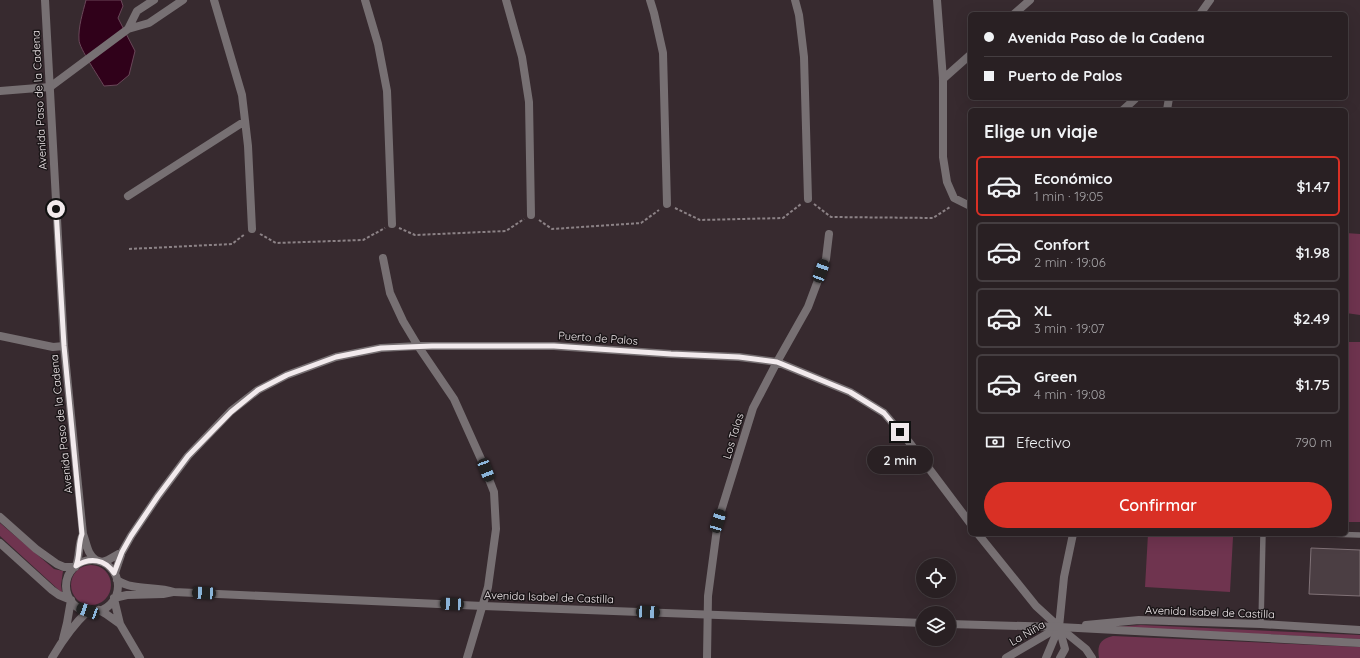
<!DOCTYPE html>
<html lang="es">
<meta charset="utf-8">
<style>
body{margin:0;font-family:Quicksand,sans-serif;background:#352d30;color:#f1f3f6;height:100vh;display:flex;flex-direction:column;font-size:15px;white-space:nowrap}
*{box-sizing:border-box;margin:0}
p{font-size:13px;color:#a5a3a6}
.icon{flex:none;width:22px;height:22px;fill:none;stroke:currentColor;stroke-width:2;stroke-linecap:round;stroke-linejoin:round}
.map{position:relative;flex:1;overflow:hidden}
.sheet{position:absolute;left:968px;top:108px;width:380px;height:428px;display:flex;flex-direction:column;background:#292023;border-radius:6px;box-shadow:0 4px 16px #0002,0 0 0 1px #453e41}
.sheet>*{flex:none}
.top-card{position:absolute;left:968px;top:12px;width:380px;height:88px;border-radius:6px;box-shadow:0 4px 16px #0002,0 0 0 1px #453e41;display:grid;align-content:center;height:88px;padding:0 16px;background:#292023}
.tools{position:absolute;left:916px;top:558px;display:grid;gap:8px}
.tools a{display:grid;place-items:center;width:40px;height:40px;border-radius:50%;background:#292023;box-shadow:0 4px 16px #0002,0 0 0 1px #453e41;font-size:20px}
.end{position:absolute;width:18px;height:18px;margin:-9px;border:5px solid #f2eaed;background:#111;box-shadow:0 0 0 2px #111}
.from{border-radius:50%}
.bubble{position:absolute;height:28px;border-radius:14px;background:#292023;box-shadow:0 4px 16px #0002,0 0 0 1px #453e41;font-size:13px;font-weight:600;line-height:28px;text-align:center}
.car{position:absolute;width:12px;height:24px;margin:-12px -6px;border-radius:5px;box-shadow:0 0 3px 1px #0007;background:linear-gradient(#222 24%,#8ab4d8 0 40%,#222 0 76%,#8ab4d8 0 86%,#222 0)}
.top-card b{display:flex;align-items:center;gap:14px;height:38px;font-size:15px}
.top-card b+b{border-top:1px solid #453e41}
.top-card i{width:10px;height:10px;background:#f1f3f6}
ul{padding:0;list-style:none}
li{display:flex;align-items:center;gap:12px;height:60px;margin:0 8px 6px;padding:0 8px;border:2px solid #453e41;border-radius:6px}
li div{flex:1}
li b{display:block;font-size:15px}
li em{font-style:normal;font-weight:600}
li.current{border-color:#d93025}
li>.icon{width:36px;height:36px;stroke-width:1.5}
h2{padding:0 16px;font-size:18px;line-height:48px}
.pay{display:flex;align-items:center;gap:10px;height:44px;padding:0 16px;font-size:15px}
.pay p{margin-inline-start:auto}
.primary-button{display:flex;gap:8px;margin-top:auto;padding:8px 16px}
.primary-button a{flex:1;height:46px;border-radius:24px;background:#d93025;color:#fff;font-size:16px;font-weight:600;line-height:46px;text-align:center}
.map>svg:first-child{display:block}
.green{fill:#6f344f}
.water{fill:#30011a;stroke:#6a4759}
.building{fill:#4b3e43;stroke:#807277}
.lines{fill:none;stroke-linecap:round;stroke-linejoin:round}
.path{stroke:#8c8286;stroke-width:2;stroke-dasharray:3 2;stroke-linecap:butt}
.service{stroke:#777073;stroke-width:5.5}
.minor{stroke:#777073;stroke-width:8}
.tertiary{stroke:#777073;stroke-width:8}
.route{stroke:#f2eaed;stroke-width:5}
.labels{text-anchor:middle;stroke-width:3;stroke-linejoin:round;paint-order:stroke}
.street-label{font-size:11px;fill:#f2eaed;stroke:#1a1517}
</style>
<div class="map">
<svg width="1360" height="658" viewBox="0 0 1360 658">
<rect width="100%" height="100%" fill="#372a2f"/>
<path class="green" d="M1346 233 1360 234V315L1346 313Z
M1346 342H1360V522H1346Z
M0 523 54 569 63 571 61 585 62 592H61L0 536Z
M1148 534H1191L1233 537 1230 592 1145 587Z
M71 585a20 20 0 1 1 40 0a20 20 0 1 1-40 0Z
M1141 625 1360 635V639L1114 627Z
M1113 636 1360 647V658H1099C1097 645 1100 639 1113 636Z"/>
<path class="water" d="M86 0H121L123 6 118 18 135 51 129 75 117 85 104 86C99 77 79 48 79 40 78 27 83 12 86 0Z"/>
<path class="building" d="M1311 548 1360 550V596L1309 594Z"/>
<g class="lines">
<path class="path" d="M814 204 831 217 933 218 950 207
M675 208 700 220 783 218 801 204
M539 220 552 229 641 223 659 210
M399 228 415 235 506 231 524 219
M260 234 276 243 363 240 385 228
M129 249 232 244 245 234"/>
<path class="service" d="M1327 534 1360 535
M1261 624 1263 534"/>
<path class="minor" d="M214 0 242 95 248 146 252 229
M365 0 378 44 387 91 392 224
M506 0 522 57 529 102 531 215
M650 0 654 13 663 53 667 204
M795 0 799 15 804 57 808 199
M937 0 943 79V157L947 182 954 198 970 206
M1014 14 1030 0
M1200 14 1210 0
M128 29 137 11 154 0
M943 79 970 55
M0 91 50 87 128 29 149 23 183 0
M1123 110 1135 99
M1167 110 1169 98
M128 196 245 121
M383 258 390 293 403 321 418 346 454 399 481 459 494 492 496 529 488 587 467 658
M0 336 53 347 64 346
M978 534 1036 606 1059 627 1086 649 1092 658
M102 562 108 560 122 552
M115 573 122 552 131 536 158 496 188 456 231 411 258 390 287 375 336 357 381 348 418 346H554L671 354 739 357 777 362 850 392 884 413 909 442 970 523
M114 599 120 624 140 658
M99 610 106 614 120 624
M1059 627 1064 577 1073 534
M707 658 708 596 718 521 753 408 777 362 808 307 826 259 829 234
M1006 658 1059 627"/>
<path class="tertiary" d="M45 0 64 346 83 534C87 544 87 554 96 560
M0 517 36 549 57 564 64 567H75
M0 543 52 590 59 595 71 600
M66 586a26 26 0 1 1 52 0a26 26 0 1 1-52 0Z
M76 566C80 555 78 544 83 534
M117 580C133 591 155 586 174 592L483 606 923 623
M114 598 127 595 163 594 173 592
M949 624 1059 627 1360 643
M1086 625 1139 620 1261 624 1360 630
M1059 627 1065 649 1060 658
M63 639 67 623 71 600
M52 658C62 641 74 624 88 611
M1046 658 1059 627"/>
</g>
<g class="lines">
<path class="route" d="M56 209 64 346 82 534C78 544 80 556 76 566 90 557 105 559 114 573L122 552 131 536 158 496 188 456 231 412 258 390 287 375 336 357 381 348 432 346H554L671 354 739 357 777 362 850 392 884 413 900 432"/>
</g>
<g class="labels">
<g class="street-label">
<text transform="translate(39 100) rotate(-93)" y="4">Avenida Paso de la Cadena</text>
<text transform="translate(598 338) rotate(4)" y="4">Puerto de Palos</text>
<text transform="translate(61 424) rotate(-96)" y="4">Avenida Paso de la Cadena</text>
<text transform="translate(733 436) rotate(-73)" y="4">Los Talas</text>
<text transform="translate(549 597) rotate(2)" y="4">Avenida Isabel de Castilla</text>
<text transform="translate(1210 612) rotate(2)" y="4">Avenida Isabel de Castilla</text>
<text transform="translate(1027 633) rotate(-30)" y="4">La Niña</text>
</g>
</g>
</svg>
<div class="tools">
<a><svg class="icon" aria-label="locate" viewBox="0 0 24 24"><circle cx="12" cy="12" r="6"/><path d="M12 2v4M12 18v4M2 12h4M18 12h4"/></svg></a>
<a><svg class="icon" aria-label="layers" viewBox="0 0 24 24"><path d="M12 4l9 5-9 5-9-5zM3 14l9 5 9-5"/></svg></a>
</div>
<i class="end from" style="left:56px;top:209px"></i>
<i class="end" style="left:900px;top:432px"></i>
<div class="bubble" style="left:867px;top:446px;width:66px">2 min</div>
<i class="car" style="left:821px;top:271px;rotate:20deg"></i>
<i class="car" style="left:486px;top:470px;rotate:159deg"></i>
<i class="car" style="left:718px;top:521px;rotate:17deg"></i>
<i class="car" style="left:204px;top:593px;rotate:273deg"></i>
<i class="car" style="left:452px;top:604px;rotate:273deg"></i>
<i class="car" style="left:88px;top:611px;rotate:290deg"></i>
<i class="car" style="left:648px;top:612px;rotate:93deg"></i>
<div class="top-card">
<b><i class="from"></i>Avenida Paso de la Cadena</b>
<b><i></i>Puerto de Palos</b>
</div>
<section class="sheet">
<h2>Elige un viaje</h2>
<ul>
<li class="current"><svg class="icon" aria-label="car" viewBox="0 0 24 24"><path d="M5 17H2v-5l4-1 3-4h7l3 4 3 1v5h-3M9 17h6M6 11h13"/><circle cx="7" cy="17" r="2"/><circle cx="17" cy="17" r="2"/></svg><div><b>Económico</b><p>1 min · 19:05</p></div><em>$1.47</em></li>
<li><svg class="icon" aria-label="car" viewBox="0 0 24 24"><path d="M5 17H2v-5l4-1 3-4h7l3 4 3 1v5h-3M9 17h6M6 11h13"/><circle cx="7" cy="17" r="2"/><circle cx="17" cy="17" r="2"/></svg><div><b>Confort</b><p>2 min · 19:06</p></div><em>$1.98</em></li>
<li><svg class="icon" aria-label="car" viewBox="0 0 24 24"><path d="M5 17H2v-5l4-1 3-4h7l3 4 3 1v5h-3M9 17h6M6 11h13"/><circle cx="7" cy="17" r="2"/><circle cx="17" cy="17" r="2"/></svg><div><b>XL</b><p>3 min · 19:07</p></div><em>$2.49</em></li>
<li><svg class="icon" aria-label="car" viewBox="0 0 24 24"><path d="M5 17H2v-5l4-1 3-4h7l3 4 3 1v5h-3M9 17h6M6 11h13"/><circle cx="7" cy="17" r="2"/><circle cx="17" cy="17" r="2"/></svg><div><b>Green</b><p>4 min · 19:08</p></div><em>$1.75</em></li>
</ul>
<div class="pay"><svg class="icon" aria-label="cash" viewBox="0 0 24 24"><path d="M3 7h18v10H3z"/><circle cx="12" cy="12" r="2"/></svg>Efectivo<p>790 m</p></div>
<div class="primary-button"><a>Confirmar</a></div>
</section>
</div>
